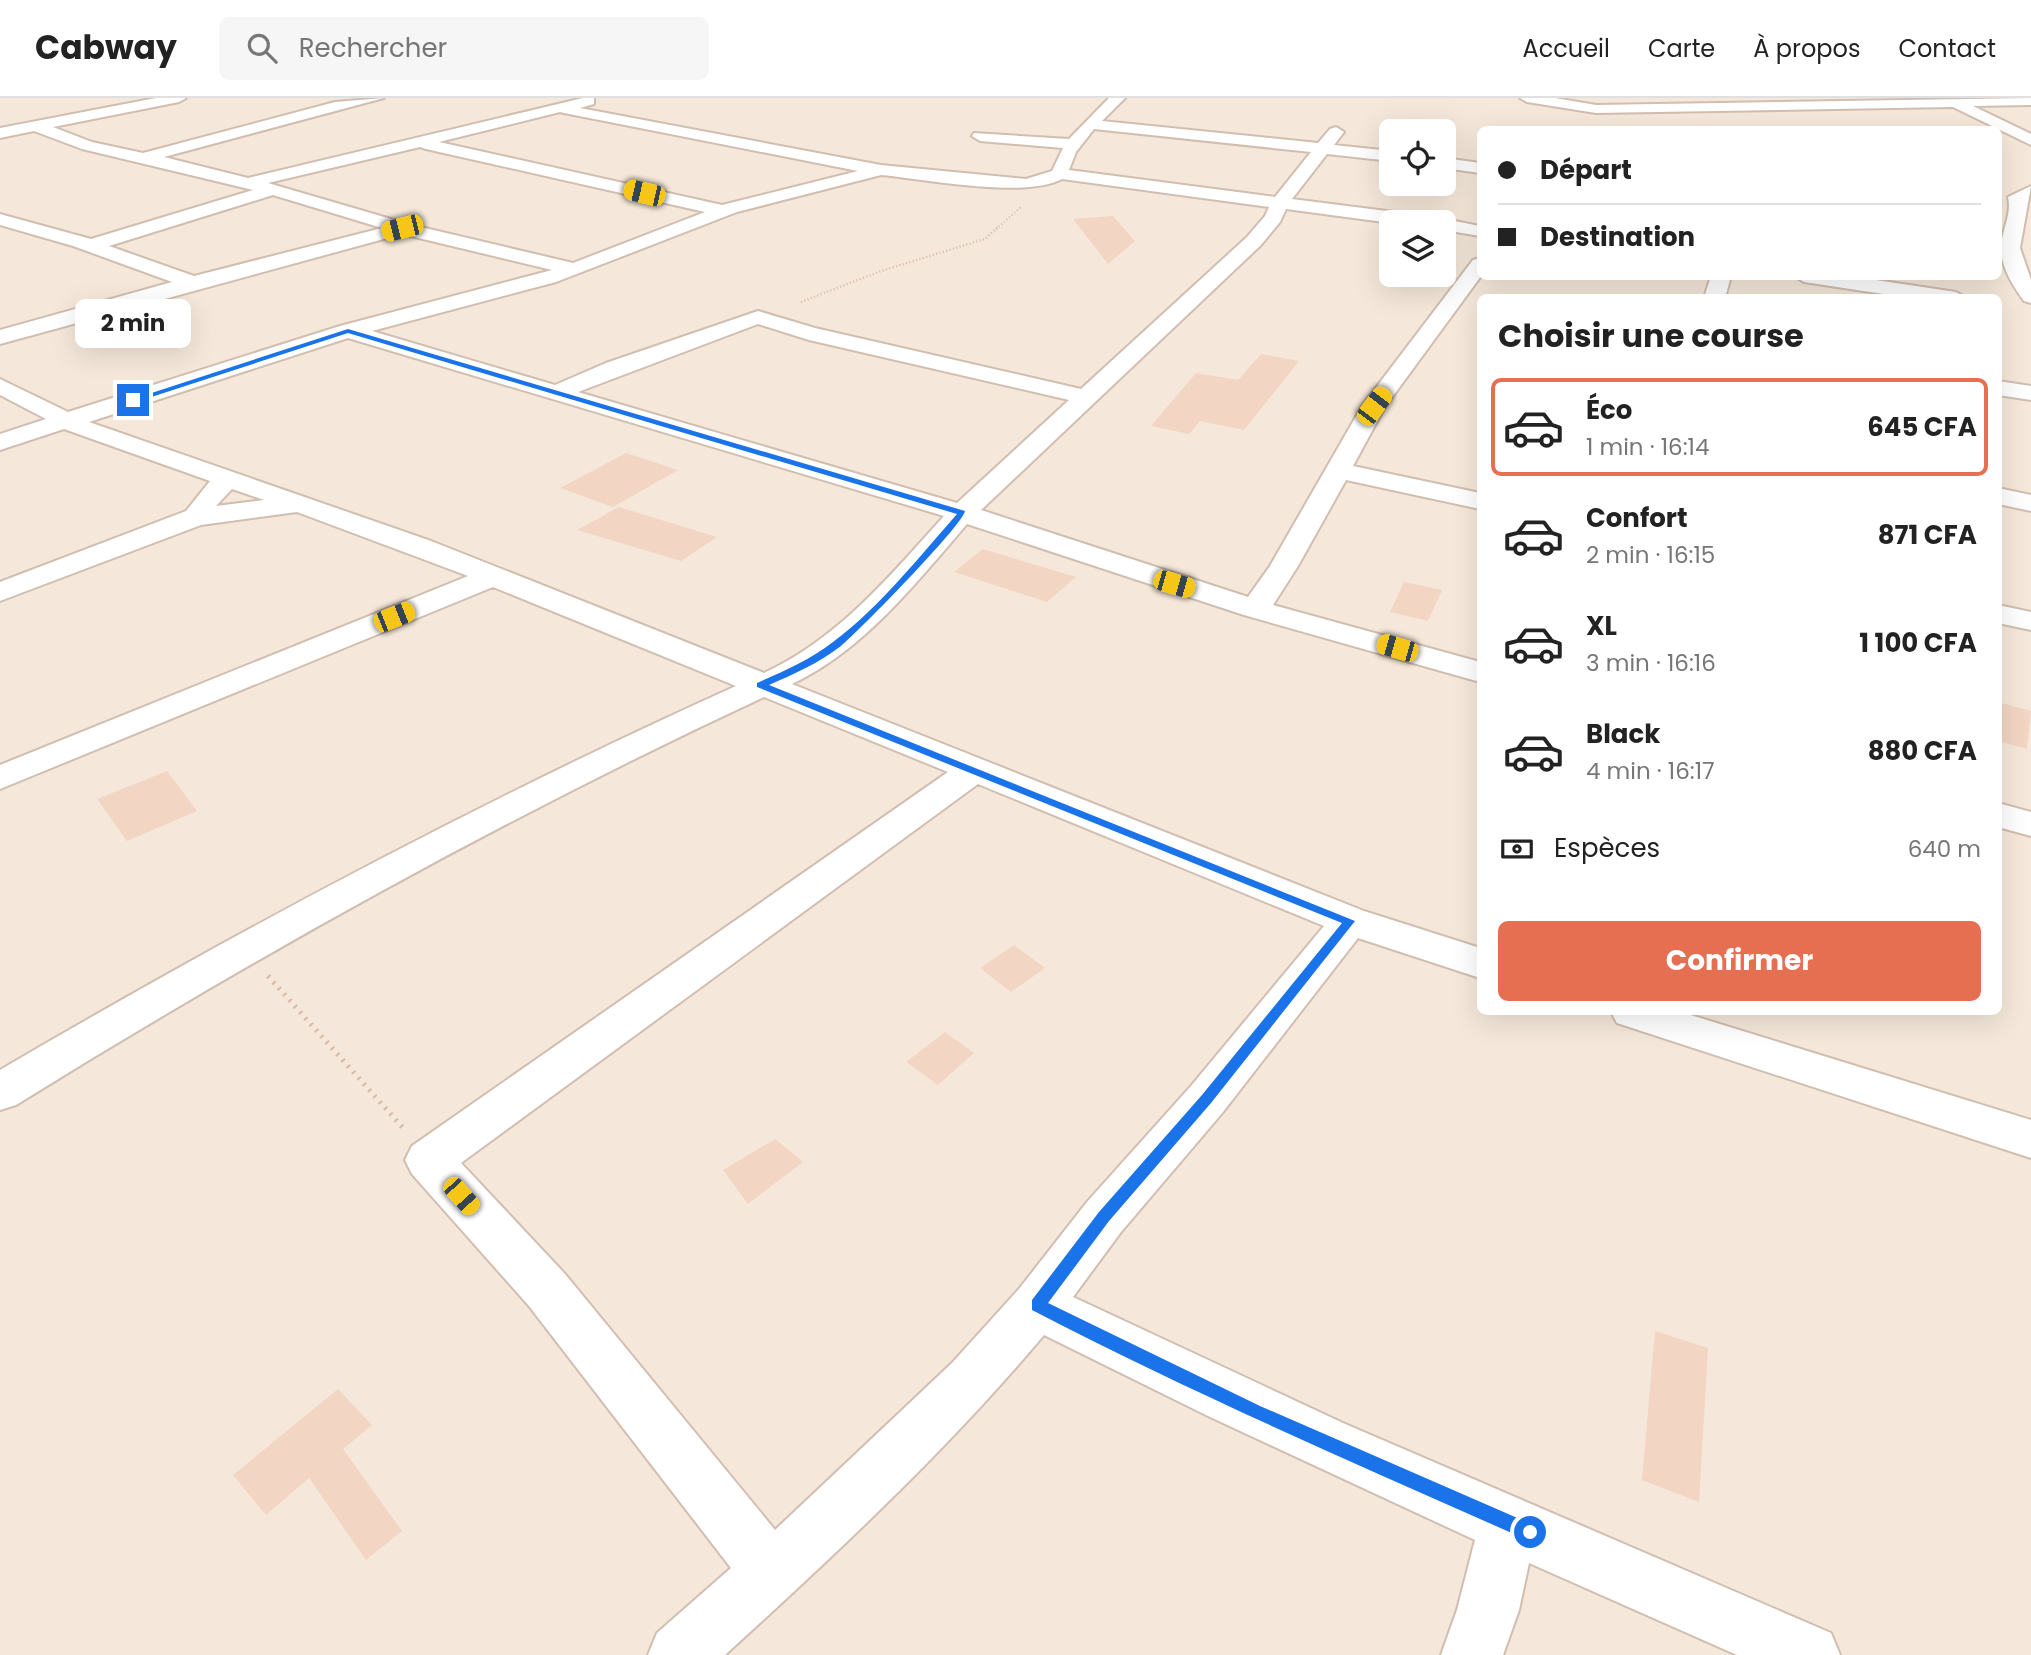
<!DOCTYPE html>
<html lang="fr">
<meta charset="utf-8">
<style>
body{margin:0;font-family:Poppins,sans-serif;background:#f6f6f6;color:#222;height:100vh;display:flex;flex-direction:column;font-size:26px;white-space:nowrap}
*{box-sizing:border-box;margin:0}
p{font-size:23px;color:#767676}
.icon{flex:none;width:38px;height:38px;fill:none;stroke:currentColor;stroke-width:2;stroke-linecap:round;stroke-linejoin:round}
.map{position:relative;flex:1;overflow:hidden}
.panel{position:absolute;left:1477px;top:196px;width:525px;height:721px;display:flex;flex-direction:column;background:#fff;border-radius:10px;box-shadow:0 7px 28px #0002}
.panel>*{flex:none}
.banner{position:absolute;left:1477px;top:28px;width:525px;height:154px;border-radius:10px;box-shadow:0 7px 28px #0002;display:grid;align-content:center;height:154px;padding:0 21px;background:#fff}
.tools{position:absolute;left:1379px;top:21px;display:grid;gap:14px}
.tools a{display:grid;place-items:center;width:77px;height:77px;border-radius:10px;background:#fff;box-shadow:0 7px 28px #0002;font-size:35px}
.end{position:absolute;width:32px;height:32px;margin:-16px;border:9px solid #1a73e8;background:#fff;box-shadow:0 0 0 4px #fff}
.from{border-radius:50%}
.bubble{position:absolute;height:49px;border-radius:10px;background:#fff;box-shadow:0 7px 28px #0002;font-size:23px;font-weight:700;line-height:49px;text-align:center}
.car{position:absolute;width:21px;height:42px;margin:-21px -10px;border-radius:9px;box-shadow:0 0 5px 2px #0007;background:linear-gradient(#f5c518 24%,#345 0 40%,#f5c518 0 76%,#345 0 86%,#f5c518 0)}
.banner b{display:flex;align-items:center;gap:24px;height:66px;font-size:26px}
.banner b+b{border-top:2px solid #e0e0e0}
.banner i{width:18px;height:18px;background:#222}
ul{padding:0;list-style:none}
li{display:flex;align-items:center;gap:21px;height:98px;margin:0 14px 10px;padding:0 7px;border:4px solid transparent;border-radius:10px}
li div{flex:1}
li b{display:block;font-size:26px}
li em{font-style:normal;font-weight:700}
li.active{border-color:#e76f51}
li>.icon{width:63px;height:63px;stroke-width:1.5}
h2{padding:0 21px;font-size:32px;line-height:84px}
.pay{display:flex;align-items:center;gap:18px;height:77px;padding:0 21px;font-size:26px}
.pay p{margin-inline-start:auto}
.action{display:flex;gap:14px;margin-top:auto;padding:14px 21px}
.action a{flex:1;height:80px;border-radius:10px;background:#e76f51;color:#fff;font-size:28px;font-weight:700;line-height:80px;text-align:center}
header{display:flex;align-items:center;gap:42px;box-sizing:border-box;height:98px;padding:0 35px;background:#fff;border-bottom:2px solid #e0e0e0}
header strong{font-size:33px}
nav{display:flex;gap:38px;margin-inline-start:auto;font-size:24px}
.search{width:490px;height:63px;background:#f6f6f6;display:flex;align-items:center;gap:18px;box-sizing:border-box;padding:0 24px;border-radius:10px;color:#767676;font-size:26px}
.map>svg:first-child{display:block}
.residential{fill:#f5e8da;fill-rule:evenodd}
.building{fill:#f3d5c3}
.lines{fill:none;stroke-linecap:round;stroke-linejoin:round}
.minor-casing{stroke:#d1beb0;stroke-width:4}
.path-far2{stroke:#d9b8a5;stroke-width:2;stroke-dasharray:1 2.5;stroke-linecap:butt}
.path-far1{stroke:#d9b8a5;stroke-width:2.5;stroke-dasharray:1 2.5;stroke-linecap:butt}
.path{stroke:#d9b8a5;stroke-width:5;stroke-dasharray:2 6;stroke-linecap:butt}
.minor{fill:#fff;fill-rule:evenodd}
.route{fill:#1a73e8}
</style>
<header>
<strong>Cabway</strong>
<div class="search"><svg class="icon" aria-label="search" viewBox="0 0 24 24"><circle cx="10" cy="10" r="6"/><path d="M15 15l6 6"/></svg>Rechercher</div>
<nav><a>Accueil</a><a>Carte</a><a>À propos</a><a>Contact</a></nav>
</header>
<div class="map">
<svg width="2031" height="1557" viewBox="0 0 2031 1557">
<rect width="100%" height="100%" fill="#fdf6ec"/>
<path class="residential" d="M0 0H2031V1557H0ZM1480 32H1998V178H1480ZM1391 33H1444V86H1391ZM1391 124H1444V177H1391ZM1480 200H1998V914H1480Z"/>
<path class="building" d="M1113 118 1135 143 1108 166 1073 121Z
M1261 256 1299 263 1244 332 1200 323 1189 336 1151 328 1196 275 1238 282Z
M626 355 678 372 613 409 560 390Z
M619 409 717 439 681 463 577 432Z
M983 451 1076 479 1047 504 954 474Z
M1404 484 1442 492 1428 523 1390 514Z
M1998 604 2031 613 2027 651 1998 643Z
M167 673 197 713 127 743 97 701Z
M1014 847 1045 870 1011 894 980 870Z
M945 934 974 955 938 987 906 964Z
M775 1041 803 1064 748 1106 723 1072Z
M1655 1233 1708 1250 1699 1404 1642 1382Z
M338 1291 372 1327 343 1351 402 1433 366 1462 309 1380 266 1417 233 1377Z"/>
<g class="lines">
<g class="minor-casing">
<path id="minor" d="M156 0H186L179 4 53 29 92 44 143 55 335 4 384 0 164 59 248 80 583 0H594V6L580 10 881 67 1026 81 1052 73 1063 50 980 43 972 38 974 35 1069 41 1109 0H1125L1102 23 1318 45 1330 31 1336 29 1344 34 1334 47 1391 53V63L1327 56 1292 101 1426 118 1435 124 1391 125 1286 111 1280 124 1261 147 981 412 1248 499 1270 468 1362 308 1473 162 1480 160 1481 178 1385 309 1353 368 1480 395V411L1346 382 1298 468 1273 507 1480 564V584L1244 517 967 426C916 485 864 552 792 586L1364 813 1480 850V880L1358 840 1223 1014 1121 1134 1073 1199 1343 1325 1831 1535 1840 1557H1737L1529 1465 1519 1512 1503 1557H1441L1457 1512 1475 1442 1208 1318 1044 1237C947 1352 837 1455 725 1557H648L657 1535 731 1470 529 1208 412 1076 405 1062 412 1048 948 674 764 599C506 719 258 857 16 1007L0 1012V972C239 832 483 702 736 588L493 489 0 691V667L468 478 297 414 201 427 0 503V484L186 413 210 383 64 331 0 352V336L46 321 0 297V281L68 314 340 228 552 172 402 136 0 246V232L172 184 73 148 0 127V116L91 141 253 92 82 51 34 33 0 40V30ZM560 14 564 15 858 73 722 107 439 44ZM1094 31 1311 54 1275 99 1069 72 1076 54ZM420 49 426 51 705 114 573 165 408 126 268 85ZM881 77C925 81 1025 101 1062 81L1269 109 1265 118 1247 139 1081 291 815 230 758 213 606 265 555 287 372 233 556 184 737 114ZM273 97 382 130 194 178 109 148ZM758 226 809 242 1069 302 957 405 578 294ZM348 240 944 418C890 478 838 541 764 575L431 443 89 324ZM232 391 264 402 216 408ZM978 686 1324 828 1191 988 1087 1104 1019 1191 952 1265 775 1432 565 1176 461 1065Z
M1520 0H1555L1596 7 2031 0V7L1973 8 2031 36V47L1953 9 1596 15 1527 4Z
M1444 60 1480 65V75L1444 70Z
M2031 88 2020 150 2031 182V205L2024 203C2010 184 1996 161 2003 137 2006 123 2011 113 2008 99Z
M1444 121 1480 128V138L1444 132V124H1437Z
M1711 178H1731L1725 200H1704Z
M1794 178H1849L1956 194 1966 200H1910L1804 184Z
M1998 283 2031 288V302L1998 297Z
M1998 390 2031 397V413L1998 406Z
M1998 507 2031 514V532L1998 525Z
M1998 705 2031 714V738L1998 729Z
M1611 914H1681L2031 1022V1060L1617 925Z"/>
</g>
<path class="path-far2" d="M996 131 1021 109"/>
<path class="path-far1" d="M801 204 881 173 985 141 998 129"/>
<path class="path" d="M268 878 404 1031"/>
<use href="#minor" class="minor"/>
</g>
<path class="route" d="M348 231 965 413C962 428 859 533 841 548 819 565 794 576 769 587L1355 823 1211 1005 1109 1123 1048 1205 1260 1308 1536 1428 1538 1434 1536 1440 1530 1443 1523 1440C1358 1367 1192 1295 1032 1212V1202L1099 1114 1202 997 1342 825 757 589V585C784 573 810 562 833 544 880 509 919 459 957 416L348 235 136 304 130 302Z"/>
</svg>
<div class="tools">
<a><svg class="icon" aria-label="locate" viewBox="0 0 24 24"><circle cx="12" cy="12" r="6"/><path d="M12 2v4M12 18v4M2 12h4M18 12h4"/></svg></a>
<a><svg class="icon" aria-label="layers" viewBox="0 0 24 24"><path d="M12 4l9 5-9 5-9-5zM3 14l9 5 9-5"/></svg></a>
</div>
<i class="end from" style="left:1530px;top:1434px"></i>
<i class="end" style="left:133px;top:302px"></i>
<div class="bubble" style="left:75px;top:201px;width:116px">2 min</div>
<i class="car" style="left:644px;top:95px;rotate:283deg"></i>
<i class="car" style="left:402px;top:130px;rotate:256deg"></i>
<i class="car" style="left:1374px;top:308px;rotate:37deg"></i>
<i class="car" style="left:1174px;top:486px;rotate:106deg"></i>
<i class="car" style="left:394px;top:519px;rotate:68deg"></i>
<i class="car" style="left:1397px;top:550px;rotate:286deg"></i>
<i class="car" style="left:461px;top:1098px;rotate:138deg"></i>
<div class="banner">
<b><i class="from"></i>Départ</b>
<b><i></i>Destination</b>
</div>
<section class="panel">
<h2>Choisir une course</h2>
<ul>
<li class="active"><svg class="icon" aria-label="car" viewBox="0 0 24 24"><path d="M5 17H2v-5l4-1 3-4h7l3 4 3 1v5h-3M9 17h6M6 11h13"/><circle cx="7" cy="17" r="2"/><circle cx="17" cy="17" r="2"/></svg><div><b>Éco</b><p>1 min · 16:14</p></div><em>645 CFA</em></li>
<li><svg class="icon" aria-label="car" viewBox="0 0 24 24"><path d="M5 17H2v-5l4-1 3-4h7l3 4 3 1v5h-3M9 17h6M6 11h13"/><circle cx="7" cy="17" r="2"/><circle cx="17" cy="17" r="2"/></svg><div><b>Confort</b><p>2 min · 16:15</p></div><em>871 CFA</em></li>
<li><svg class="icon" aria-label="car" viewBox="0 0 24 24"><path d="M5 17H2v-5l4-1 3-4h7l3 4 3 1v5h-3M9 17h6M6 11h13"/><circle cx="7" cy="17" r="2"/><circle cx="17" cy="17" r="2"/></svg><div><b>XL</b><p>3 min · 16:16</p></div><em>1 100 CFA</em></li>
<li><svg class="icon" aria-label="car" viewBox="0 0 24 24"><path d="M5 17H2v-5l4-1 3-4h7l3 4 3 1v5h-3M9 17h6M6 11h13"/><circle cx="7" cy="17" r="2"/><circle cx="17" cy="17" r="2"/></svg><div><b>Black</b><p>4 min · 16:17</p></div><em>880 CFA</em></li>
</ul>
<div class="pay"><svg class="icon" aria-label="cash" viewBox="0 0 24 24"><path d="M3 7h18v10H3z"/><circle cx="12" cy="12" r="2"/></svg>Espèces<p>640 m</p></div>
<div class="action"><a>Confirmer</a></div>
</section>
</div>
